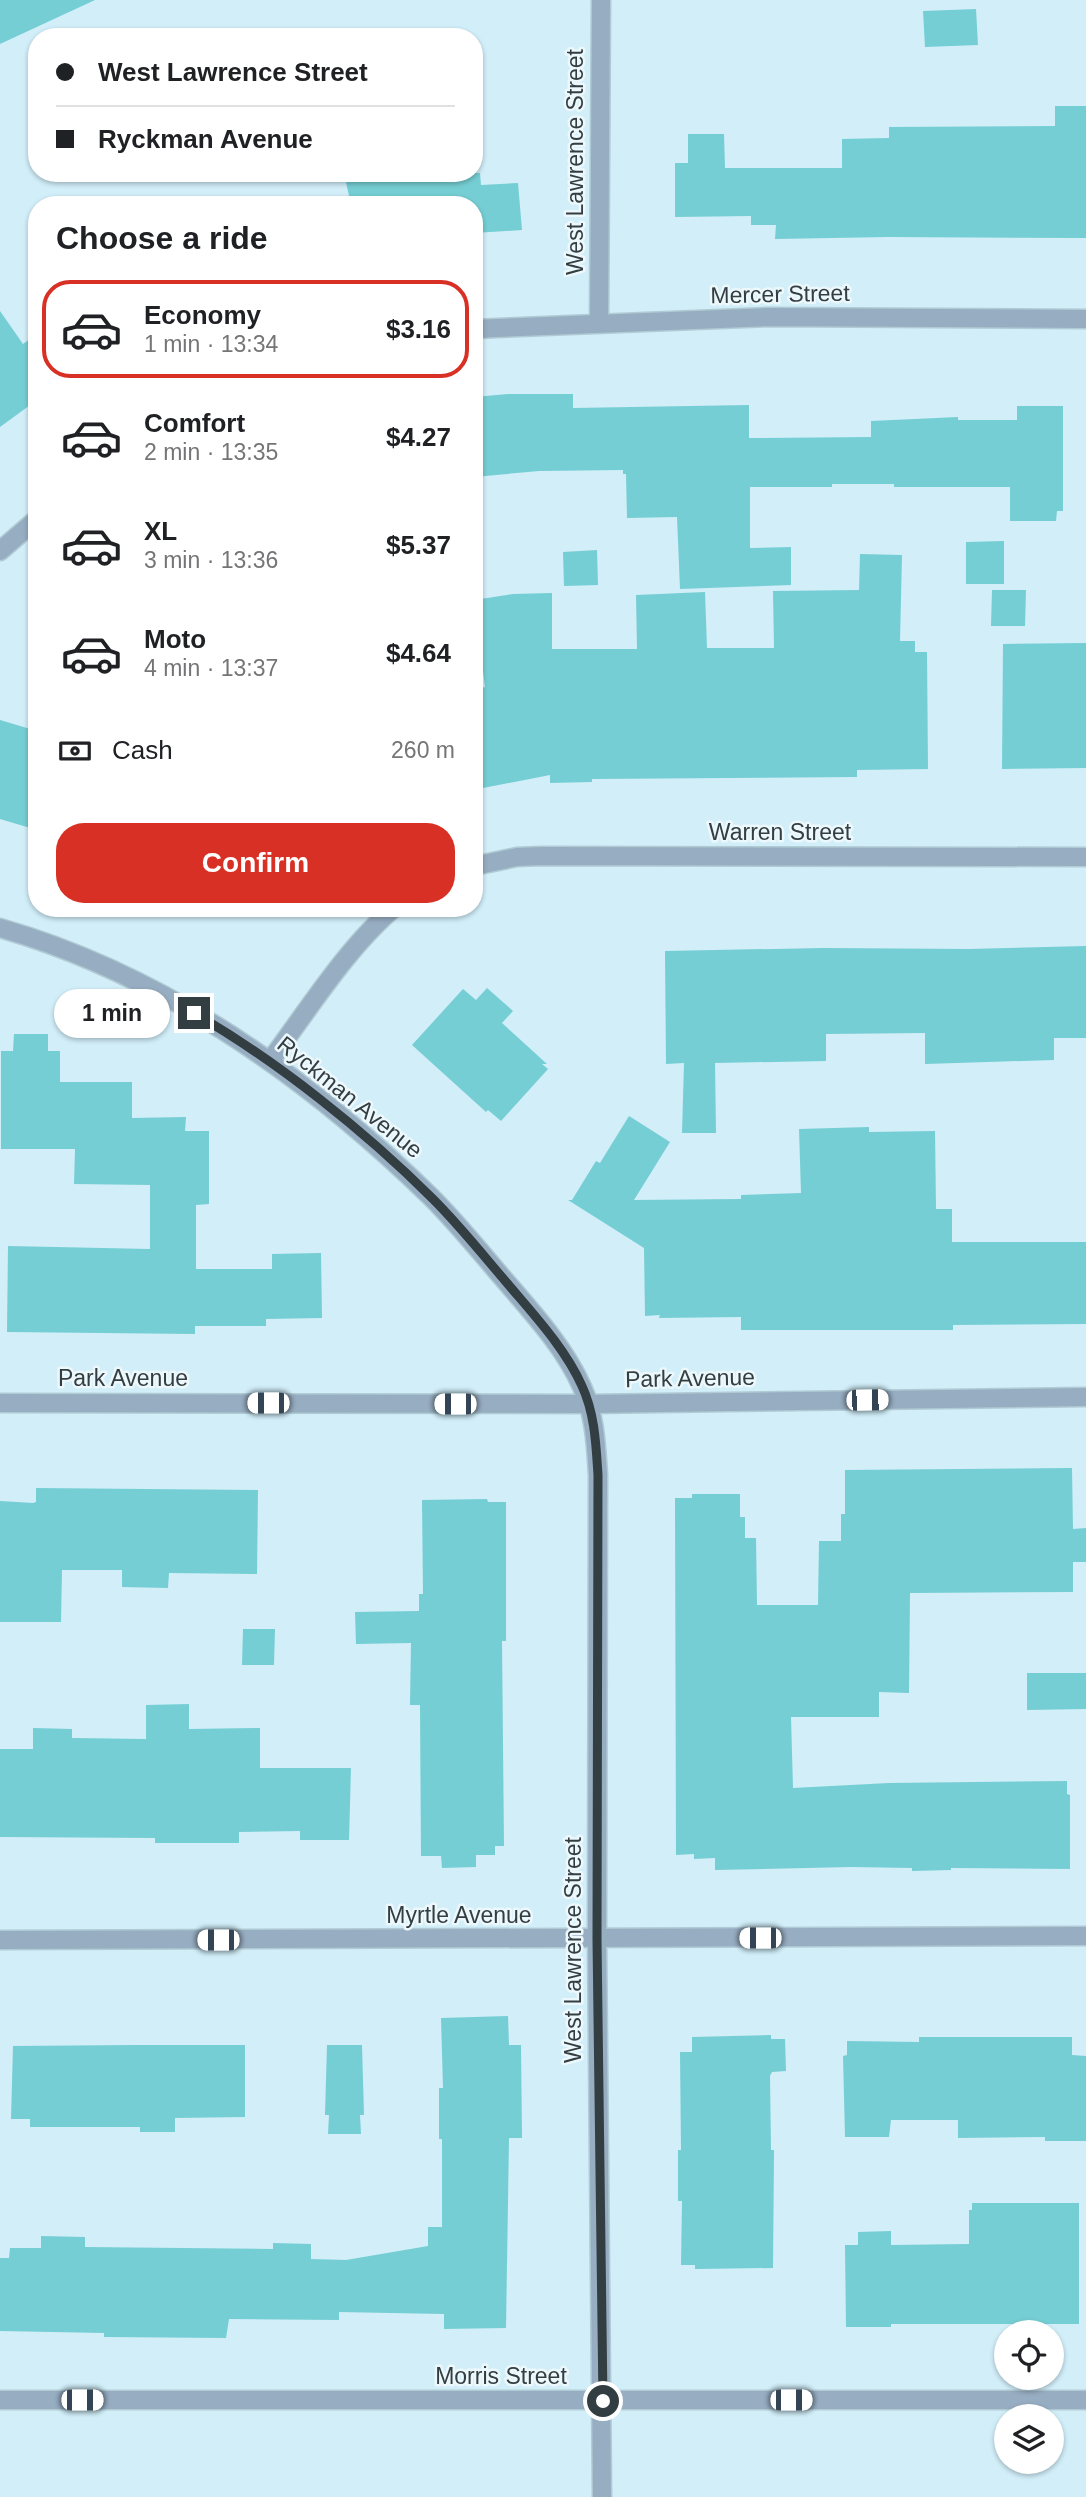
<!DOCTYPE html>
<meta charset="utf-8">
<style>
body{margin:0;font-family:Arial,sans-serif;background:#f2f2f2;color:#202124;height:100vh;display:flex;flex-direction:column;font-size:26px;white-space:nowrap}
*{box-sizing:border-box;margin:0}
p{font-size:23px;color:#757577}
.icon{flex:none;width:38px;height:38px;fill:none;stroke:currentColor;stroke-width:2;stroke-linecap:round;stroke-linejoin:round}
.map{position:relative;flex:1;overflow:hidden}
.drawer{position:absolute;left:28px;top:196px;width:455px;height:721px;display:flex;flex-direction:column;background:#fff;border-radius:28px;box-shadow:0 2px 5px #0004}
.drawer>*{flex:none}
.hud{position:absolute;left:28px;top:28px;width:455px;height:154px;border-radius:28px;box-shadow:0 2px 5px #0004;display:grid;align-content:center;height:154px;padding:0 28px;background:#fff}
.controls{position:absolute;left:994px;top:2320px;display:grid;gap:14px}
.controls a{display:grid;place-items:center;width:70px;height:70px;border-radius:50%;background:#fff;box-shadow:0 2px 5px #0004;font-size:35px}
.end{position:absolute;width:32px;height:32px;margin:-16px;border:9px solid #323e42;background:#fff;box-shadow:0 0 0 4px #fff}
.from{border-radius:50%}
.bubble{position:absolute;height:49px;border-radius:24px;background:#fff;box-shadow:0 2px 5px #0004;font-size:23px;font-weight:700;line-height:49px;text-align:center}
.car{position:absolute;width:21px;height:42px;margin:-21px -10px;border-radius:9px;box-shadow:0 0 5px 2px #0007;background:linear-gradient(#fff 24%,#345 0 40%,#fff 0 76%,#345 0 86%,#fff 0)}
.hud b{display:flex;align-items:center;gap:24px;height:66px;font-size:26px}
.hud b+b{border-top:2px solid #e0e0e0}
.hud i{width:18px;height:18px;background:#202124}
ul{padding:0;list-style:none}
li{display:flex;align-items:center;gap:21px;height:98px;margin:0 14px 10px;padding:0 14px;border:4px solid transparent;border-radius:28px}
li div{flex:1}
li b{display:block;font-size:26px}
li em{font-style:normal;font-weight:700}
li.active{border-color:#d93025}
li>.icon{width:63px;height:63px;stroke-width:1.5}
h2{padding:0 28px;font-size:32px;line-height:84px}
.pay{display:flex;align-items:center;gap:18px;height:77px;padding:0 28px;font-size:26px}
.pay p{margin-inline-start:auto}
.button{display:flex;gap:14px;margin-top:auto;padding:14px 28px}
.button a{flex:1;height:80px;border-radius:28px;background:#d93025;color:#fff;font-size:28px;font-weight:700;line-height:80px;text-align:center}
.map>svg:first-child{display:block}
.building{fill:#75ced3}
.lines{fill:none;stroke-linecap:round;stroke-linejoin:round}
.minor-casing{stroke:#b1cbd4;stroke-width:21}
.minor{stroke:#97adc1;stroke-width:18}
.route{stroke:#323e42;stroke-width:9}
.labels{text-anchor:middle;stroke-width:5;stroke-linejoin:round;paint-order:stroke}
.street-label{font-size:23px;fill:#323e42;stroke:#ecf8fc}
</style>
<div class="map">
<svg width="1086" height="2497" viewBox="0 0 1086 2497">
<rect width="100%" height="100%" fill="#d1eef9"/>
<path class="building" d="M0 0H95L0 44Z
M976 9 978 45 925 47 923 11Z
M1055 106H1086V238L888 237 775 239 776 225H751V216L675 217V163H688V134H724L725 168H842V139L889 138V127L1055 126Z
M344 173H480L481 185 518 183 522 230 474 233V205H351Z
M0 311 23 344 37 334V400L0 427Z
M508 394H573V408L749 405V438L871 437V421L958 417V420H1017V406H1063V511H1057L1056 521H1010V487H894V484H832V487H750V548L791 547V585L680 589 677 517 627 518 626 474H623V470L539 471 474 477V397Z
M1004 541V584H966V542Z
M597 550 598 585 564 586 563 552Z
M860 554 902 555 900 641H915V652H927L928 769 857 770V777L592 779V782L550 783V775L483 788 481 774 474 775V701L480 700 479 689 485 687 474 600 513 594 552 593V649H637L636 595 705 592 707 648H774L773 591 859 590Z
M992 590H1026L1025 626H991Z
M1086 643V768L1002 769 1003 644Z
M0 720 37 731V830L0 819Z
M1086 946V1038H1054V1060L925 1064V1033L826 1034V1061L715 1063 716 1133H682L684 1063 666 1064 665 951 823 948 968 949Z
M487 988 513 1011 502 1023 547 1064H542L548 1069 501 1121 488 1110 486 1112 412 1045 463 989 476 1000Z
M14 1034H48V1051H60V1082H132V1118L186 1117 185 1131H209V1204L196 1205V1269H272V1254L321 1253 322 1318 266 1319V1326H195V1334L7 1332 8 1246 150 1249V1185L74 1184 75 1149H1V1051H13Z
M629 1116 670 1142 634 1200 741 1199V1195L801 1193 799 1129 869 1127V1132L935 1131 936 1209H952V1242H1086V1324L953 1325V1330H741V1317L659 1318 660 1315 645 1316 644 1248 568 1200H572L596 1161 600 1163Z
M1072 1468 1073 1529 1086 1528V1562H1073V1592L910 1593 909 1693 879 1692V1717H791L793 1788 889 1783 1067 1781V1794L1070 1795V1869L951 1868V1870L912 1871V1868L851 1867 715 1870V1858L694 1859V1854L676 1855 675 1498H692V1494H740V1517H745V1538H756L757 1605H818L819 1541H841V1514H845V1470Z
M36 1488 258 1490 257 1574 169 1573 168 1588 122 1587V1570H62L61 1622H0V1501L33 1503 36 1502Z
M487 1499 488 1502H506V1641H502L504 1846H495V1855H476V1867L442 1868 441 1856H421L420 1705H410L411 1643 356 1644 355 1612 419 1611V1594H423L422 1500Z
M243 1629H275L274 1665H242Z
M1027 1673H1086V1709L1027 1710Z
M189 1704V1729L260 1728V1768H351L349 1840H300V1831L239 1832V1843H155V1838L0 1837V1749H33V1728L72 1729V1738L146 1739V1705Z
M508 2016 509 2045H521L522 2138H509L506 2328 444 2329V2314L339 2312V2320L229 2319 226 2338 104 2337V2333L0 2331V2258H9L10 2248H41V2236L85 2237V2247L273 2249V2243L311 2244V2259L346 2260 428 2246V2227H442V2139H439V2088H443L441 2018Z
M771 2035V2039H785L786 2071 772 2072 770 2076 771 2150H774L773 2268 695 2269V2265H681L682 2201H678V2150H681L680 2052H692V2037Z
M919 2037H1072V2055L1086 2056V2141H1045V2137L958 2138V2120H891L889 2137H845L843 2056 847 2055V2041L919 2042Z
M136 2045H245V2117L175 2118V2132H140V2127H30V2119H11L13 2046Z
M327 2045H362L364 2115H360L361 2134H328L329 2115H325Z
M972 2203H1079V2324H891V2327H846L845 2245H858V2232L891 2231V2245L969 2244V2210H972Z"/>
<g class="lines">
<g class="minor-casing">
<path id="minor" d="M599 324 601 0
M474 329 768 317 1086 319
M0 551 37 519
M474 866 517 857 541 856 1086 857
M0 928C164 975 310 1079 431 1197 456 1222 478 1249 501 1276 530 1310 564 1346 582 1387 595 1415 596 1445 598 1475L597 1939 602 2497
M270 1061C306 1013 348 946 394 908
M0 1403 589 1404 1086 1397
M0 1940 1086 1936
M0 2400H1086"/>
</g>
<use href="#minor" class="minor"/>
</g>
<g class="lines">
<path class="route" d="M194 1013C277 1061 365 1131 433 1199 460 1226 483 1255 507 1283 534 1315 565 1348 582 1386 595 1414 596 1445 598 1475L597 1939 603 2401"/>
</g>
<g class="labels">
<g class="street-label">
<text transform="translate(575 162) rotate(-90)" y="8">West Lawrence Street</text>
<text transform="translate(780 294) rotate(-1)" y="8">Mercer Street</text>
<text x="780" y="840">Warren Street</text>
<text transform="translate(350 1097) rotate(39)" y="8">Ryckman Avenue</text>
<text x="123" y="1386">Park Avenue</text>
<text transform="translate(690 1378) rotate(-1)" y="8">Park Avenue</text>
<text x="459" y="1923">Myrtle Avenue</text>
<text transform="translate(573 1950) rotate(-90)" y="8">West Lawrence Street</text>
<text x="501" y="2384">Morris Street</text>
</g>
</g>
</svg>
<div class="controls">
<a><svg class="icon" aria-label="locate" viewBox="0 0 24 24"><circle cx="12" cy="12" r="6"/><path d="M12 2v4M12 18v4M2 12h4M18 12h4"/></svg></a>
<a><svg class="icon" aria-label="layers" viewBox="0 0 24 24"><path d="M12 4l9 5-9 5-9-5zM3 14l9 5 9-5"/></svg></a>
</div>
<i class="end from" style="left:603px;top:2401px"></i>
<i class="end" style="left:194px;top:1013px"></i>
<div class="bubble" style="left:54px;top:989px;width:116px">1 min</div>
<i class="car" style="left:867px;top:1400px;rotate:89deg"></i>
<i class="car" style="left:268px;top:1403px;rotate:270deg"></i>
<i class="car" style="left:455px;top:1404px;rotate:270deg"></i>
<i class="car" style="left:760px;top:1938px;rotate:270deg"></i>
<i class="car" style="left:218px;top:1940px;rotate:270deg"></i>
<i class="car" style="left:82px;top:2400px;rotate:90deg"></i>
<i class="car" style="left:791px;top:2400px;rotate:90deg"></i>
<div class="hud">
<b><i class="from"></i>West Lawrence Street</b>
<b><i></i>Ryckman Avenue</b>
</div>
<section class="drawer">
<h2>Choose a ride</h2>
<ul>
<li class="active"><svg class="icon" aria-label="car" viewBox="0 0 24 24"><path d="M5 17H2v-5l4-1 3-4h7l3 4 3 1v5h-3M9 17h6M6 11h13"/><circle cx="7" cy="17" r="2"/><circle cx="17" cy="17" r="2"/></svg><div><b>Economy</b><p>1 min · 13:34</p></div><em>$3.16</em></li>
<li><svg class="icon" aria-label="car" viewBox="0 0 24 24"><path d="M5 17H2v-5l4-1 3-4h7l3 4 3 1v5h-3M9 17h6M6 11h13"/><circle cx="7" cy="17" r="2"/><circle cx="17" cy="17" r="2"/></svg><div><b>Comfort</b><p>2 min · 13:35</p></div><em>$4.27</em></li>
<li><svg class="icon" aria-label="car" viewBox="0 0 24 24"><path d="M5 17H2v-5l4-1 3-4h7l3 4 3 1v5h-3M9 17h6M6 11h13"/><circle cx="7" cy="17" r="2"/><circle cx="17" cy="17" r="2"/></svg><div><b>XL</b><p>3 min · 13:36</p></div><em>$5.37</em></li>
<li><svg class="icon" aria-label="car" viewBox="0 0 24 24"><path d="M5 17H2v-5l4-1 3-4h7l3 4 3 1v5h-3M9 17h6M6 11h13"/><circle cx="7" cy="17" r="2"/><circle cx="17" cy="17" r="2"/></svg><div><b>Moto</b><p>4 min · 13:37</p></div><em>$4.64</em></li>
</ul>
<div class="pay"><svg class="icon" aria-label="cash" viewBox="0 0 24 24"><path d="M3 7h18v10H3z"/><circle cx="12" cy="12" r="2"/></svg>Cash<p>260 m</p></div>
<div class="button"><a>Confirm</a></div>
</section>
</div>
